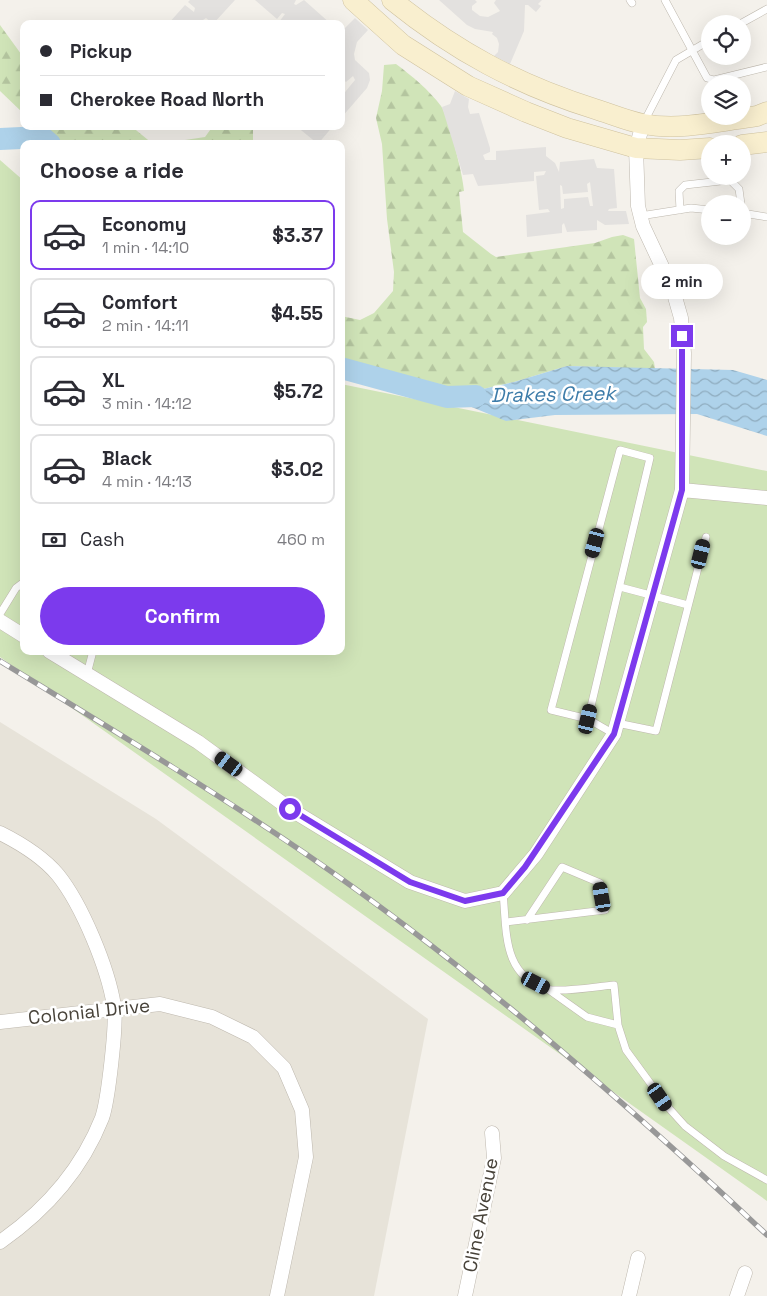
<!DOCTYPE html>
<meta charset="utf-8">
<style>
body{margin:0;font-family:"Space Grotesk",sans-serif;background:#f7f7f7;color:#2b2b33;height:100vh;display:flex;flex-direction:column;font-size:19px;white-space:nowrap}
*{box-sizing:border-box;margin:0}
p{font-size:16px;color:#7c7c81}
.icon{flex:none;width:28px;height:28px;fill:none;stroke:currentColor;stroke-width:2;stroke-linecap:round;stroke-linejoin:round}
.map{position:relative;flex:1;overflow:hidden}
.drawer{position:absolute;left:20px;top:140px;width:325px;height:515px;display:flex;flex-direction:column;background:#fff;border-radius:10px;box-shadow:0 5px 20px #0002}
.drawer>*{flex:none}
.hud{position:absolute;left:20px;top:20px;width:325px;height:110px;border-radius:10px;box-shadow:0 5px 20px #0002;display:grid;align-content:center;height:110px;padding:0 20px;background:#fff}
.controls{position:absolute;left:701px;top:15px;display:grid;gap:10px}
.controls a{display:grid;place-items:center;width:50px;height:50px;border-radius:50%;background:#fff;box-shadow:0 5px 20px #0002;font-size:25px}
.end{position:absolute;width:22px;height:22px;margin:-11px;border:6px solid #7c3aed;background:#fff;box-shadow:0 0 0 2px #fff}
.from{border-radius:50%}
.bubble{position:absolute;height:35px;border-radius:18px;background:#fff;box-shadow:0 5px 20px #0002;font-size:16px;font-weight:700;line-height:35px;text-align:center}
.car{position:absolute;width:15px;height:30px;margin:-15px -8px;border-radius:6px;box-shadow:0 0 4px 1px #0007;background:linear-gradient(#222 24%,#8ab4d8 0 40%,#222 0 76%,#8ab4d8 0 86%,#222 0)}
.hud b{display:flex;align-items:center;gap:18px;height:48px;font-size:19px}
.hud b+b{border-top:1px solid #e1e1e2}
.hud i{width:12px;height:12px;background:#2b2b33}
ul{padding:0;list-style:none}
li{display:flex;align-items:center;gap:15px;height:70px;margin:0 10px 8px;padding:0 10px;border:2px solid #e1e1e2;border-radius:10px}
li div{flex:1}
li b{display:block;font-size:19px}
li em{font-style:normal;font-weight:700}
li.active{border-color:#7c3aed}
li>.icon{width:45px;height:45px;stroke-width:1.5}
h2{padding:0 20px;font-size:22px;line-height:60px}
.pay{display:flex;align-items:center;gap:12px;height:55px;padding:0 20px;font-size:19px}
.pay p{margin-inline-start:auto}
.action{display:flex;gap:10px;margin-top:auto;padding:10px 20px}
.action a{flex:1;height:58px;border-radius:30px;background:#7c3aed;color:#fff;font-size:20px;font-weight:700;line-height:58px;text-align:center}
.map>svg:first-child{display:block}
.residential{fill:#e7e3d9}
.forest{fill:url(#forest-firs)}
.park{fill:#d0e4b8}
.parking{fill:#e3e1df;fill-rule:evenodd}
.water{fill:url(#water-waves)}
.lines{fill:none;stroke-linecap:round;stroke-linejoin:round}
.river{stroke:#aed2ea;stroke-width:22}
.lane-casing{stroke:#beb8ae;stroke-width:8}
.street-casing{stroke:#beb8ae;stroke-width:15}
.secondary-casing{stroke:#cfc29f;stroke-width:21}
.lane{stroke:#fff;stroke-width:7}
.street{stroke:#fff;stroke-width:14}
.secondary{stroke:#f9efcf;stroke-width:20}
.rail-casing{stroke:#989898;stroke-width:5.5}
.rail{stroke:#fff;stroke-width:4;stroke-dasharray:11;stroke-linecap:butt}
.route{stroke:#7c3aed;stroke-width:6}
.labels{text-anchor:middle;stroke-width:5;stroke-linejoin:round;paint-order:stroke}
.street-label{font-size:19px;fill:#474239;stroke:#fff}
.water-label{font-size:20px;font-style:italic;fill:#3d7ca9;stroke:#fff}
</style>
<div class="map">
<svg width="767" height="1296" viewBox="0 0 767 1296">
<defs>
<pattern id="forest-firs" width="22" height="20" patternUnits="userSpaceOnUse" patternTransform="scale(1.25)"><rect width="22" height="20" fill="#d0e4b8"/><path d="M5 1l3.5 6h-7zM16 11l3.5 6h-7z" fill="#b4c59f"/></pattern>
<pattern id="water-waves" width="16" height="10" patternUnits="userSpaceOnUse" patternTransform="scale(1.25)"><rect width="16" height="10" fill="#aed2ea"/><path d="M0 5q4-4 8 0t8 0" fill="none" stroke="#8facbf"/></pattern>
</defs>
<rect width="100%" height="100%" fill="#f4f1eb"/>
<path class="residential" d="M0 722 156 819 428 1019 374 1296H0Z"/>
<path class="forest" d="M0 25 24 58V114L0 91Z
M396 64C412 76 429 90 441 106 449 118 463 176 464 191L459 192 463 232 491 254 496 257 595 243 612 237 623 235 634 239 640 298 646 309 647 322 643 327 644 349 654 362 655 369 567 366 514 382 447 397 341 368V316L360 320 374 313 393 291 394 272 387 219 382 144 376 118 382 91 384 65Z
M34 126H131L153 144H50Z
M213 126H253V144H181L185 140 205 137Z"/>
<path class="park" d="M0 160 24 181V651H341V384L767 471V1201L0 657Z"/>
<path class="parking" d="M190 0H235L213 24 206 18 203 20 206 24H168L185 5 194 12 195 8 188 2Z
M255 0H296L294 4 296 5 304 0 331 24H281L279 22 285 14 282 13 277 19Z
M439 0H475L477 2 472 6V10L480 16 488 17 500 11 494 3 496 0H542L538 4 541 6 536 12 528 5H525L524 31 510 64 494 56 498 52 499 44 497 38 492 34 493 32 475 29 467 25Z
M355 18 368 30 357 42 354 54 355 60 369 73 370 80 367 88 341 118V97L355 80 353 76 346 82 341 78V32Z
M455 91 469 99 468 107 470 114 479 113 490 148V152L483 155 485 160H496V151L546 147V156L555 163 559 172 560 162 594 159 597 168 614 169 617 208 609 209 608 211H626L629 224 605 225 597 220V230L567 232 564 223 562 225V233L527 237 526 215 550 212 548 209 539 210 536 176 544 175 546 171 534 172V181L478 186 473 174 463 175 442 107 450 104ZM590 182 593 206H590L588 197 564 199V208L561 209 560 185 562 186 563 194 588 192 587 184Z
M296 126H333L318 144Z"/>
<path class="water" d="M567 366 733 370 767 380V436L697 414 555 415 506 421 447 397 514 382Z"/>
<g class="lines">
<path class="river" d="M0 139 42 137 50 144
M341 368 447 397 476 396"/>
<g class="lane-casing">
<path id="lane" d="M630 0 632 3
M665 0 707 78 714 80 767 67
M740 24 767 9
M644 122 676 60 710 40
M680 210 679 191 685 185 730 180 739 189 741 204
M742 213 767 217
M640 216 691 208 710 210
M620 587 688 605
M0 614 16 588 24 582
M87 674 93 651
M588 719 650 458 620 450 551 710 588 719 614 734
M617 723 656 731 706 537
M503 893C507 932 502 976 548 989 560 993 599 986 614 985L618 1025 587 1017 549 990
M506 922 605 910 600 883 562 867 527 920
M618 1025 626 1050 667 1106 685 1126 724 1156 767 1180"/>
</g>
<g class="street-casing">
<path id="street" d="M682 490 767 498
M0 621 24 636
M49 651 198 742 290 809 410 882 465 901 503 893 536 854 614 734 682 490 684 353 681 318 673 290 643 226 638 206 636 148 643 124
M0 833C20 843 43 857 58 875 82 905 108 968 114 1006 117 1024 108 1101 102 1118 81 1171 46 1210 0 1242
M0 1022 160 1004 212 1017 253 1037 284 1068 302 1110 306 1157 277 1296
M465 1296 494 1158 492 1133
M629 1296 638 1258
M737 1296 745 1273"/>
</g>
<g class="secondary-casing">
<path id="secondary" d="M353 0 403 45 468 86 526 112 567 128 636 148 680 150 710 148
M392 0C455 51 518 85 595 109 611 114 627 121 643 124 680 131 720 121 757 116L767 112
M742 145 767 142"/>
</g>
<use href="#lane" class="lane"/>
<use href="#street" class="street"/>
<use href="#secondary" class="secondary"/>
<g class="rail-casing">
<path id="rail" d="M0 661C103 724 206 786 306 854 470 967 622 1099 767 1235"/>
</g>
<use href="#rail" class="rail"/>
</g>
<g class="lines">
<path class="route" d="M290 809 410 882 465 901 503 893 525 867 614 734 682 490V336"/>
</g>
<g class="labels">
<g class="street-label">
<text transform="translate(89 1011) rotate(-6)" y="7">Colonial Drive</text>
<text transform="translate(480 1215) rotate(-79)" y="7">Cline Avenue</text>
</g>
<g class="water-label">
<text transform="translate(553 394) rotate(-1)" y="7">Drakes Creek</text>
</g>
</g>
</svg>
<div class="controls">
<a><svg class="icon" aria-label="locate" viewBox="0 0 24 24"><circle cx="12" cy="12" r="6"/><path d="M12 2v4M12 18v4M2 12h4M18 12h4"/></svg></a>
<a><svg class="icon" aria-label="layers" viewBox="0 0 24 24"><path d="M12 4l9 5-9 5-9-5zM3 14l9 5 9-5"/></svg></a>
<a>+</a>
<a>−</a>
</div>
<i class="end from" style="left:290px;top:809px"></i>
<i class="end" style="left:682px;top:336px"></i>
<div class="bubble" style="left:641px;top:264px;width:82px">2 min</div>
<i class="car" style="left:595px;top:543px;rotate:195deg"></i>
<i class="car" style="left:701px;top:554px;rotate:14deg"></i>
<i class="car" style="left:588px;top:719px;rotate:13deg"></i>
<i class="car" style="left:229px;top:764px;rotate:306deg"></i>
<i class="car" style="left:602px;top:897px;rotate:350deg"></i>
<i class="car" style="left:536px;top:983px;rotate:117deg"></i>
<i class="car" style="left:660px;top:1097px;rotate:145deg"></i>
<div class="hud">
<b><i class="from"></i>Pickup</b>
<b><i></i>Cherokee Road North</b>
</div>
<section class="drawer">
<h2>Choose a ride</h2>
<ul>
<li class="active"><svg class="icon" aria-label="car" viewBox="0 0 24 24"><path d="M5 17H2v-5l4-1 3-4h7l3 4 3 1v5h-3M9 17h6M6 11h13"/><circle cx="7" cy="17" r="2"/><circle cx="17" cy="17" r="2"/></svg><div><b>Economy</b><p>1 min · 14:10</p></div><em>$3.37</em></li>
<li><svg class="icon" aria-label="car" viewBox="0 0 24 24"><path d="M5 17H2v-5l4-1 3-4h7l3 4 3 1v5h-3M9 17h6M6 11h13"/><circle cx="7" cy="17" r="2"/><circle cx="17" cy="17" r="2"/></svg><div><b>Comfort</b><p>2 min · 14:11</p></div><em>$4.55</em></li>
<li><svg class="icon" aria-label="car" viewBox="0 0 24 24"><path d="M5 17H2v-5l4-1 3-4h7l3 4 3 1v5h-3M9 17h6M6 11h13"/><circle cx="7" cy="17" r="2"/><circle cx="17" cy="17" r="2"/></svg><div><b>XL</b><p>3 min · 14:12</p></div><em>$5.72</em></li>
<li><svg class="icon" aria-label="car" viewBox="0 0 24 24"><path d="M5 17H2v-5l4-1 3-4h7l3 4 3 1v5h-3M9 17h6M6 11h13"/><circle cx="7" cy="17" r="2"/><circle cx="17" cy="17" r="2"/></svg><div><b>Black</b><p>4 min · 14:13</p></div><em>$3.02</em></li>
</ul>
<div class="pay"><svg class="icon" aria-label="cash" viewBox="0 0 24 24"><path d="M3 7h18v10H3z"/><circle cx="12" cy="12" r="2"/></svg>Cash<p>460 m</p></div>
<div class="action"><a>Confirm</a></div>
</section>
</div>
